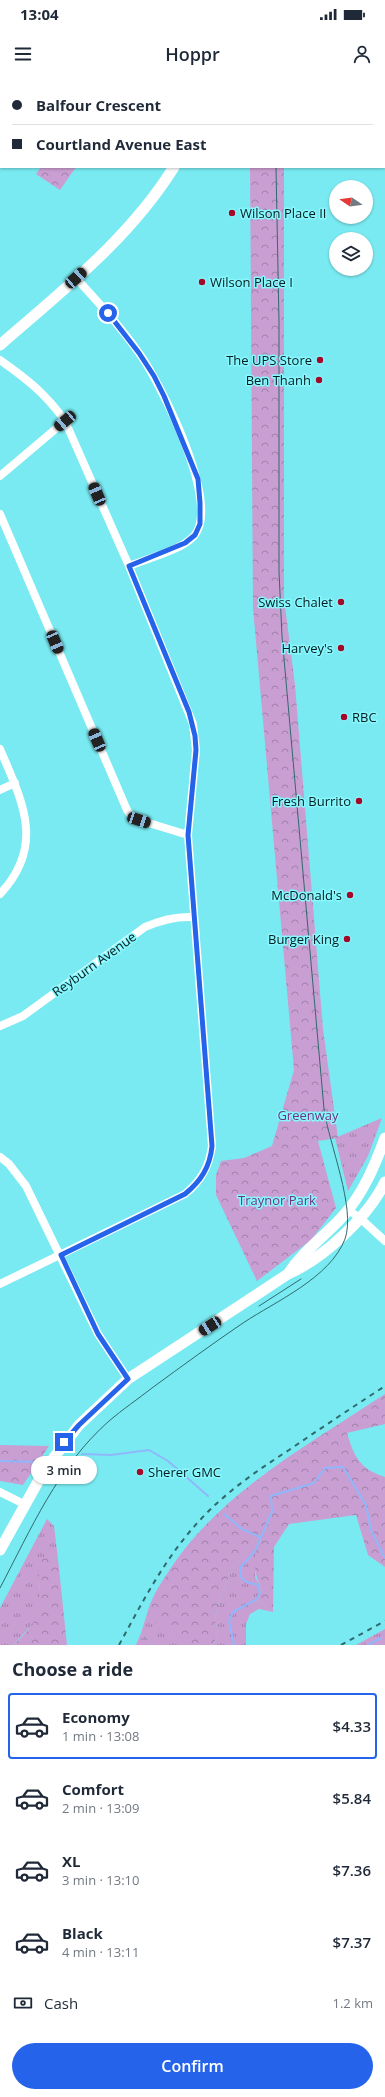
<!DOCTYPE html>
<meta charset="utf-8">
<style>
body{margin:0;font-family:"Open Sans",sans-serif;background:#f2f2f3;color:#1f2937;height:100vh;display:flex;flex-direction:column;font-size:15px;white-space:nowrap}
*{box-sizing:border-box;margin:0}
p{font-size:13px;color:#747a83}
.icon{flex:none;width:22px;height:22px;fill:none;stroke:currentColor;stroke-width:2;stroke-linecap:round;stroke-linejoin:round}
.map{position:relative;height:1565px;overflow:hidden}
.panel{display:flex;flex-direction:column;background:#fff;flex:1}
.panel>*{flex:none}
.guide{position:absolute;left:0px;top:0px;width:385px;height:88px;box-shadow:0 1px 3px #0004;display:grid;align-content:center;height:88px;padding:0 12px;background:#fff}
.needle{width:26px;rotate:283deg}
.buttons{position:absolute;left:329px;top:100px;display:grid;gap:8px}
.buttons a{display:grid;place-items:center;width:44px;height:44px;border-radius:50%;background:#fff;box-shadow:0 1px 3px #0004;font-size:20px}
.end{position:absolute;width:18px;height:18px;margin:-9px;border:5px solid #2563eb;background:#fff;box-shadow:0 0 0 2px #fff}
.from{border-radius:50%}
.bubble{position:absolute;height:28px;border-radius:14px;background:#fff;box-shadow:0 1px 3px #0004;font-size:13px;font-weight:600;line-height:28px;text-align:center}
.car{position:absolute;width:12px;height:24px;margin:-12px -6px;border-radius:5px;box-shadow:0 0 3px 1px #0007;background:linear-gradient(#222 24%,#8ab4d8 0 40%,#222 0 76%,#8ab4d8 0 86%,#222 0)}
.guide b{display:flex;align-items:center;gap:14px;height:38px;font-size:15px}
.guide b+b{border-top:1px solid #e0e1e3}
.guide i{width:10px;height:10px;background:#1f2937}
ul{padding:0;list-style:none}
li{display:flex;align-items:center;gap:12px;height:66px;margin:0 8px 6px;padding:0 4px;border:2px solid transparent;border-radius:4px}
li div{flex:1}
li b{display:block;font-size:15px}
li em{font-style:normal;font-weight:600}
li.on{border-color:#2563eb}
li>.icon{width:36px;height:36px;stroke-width:1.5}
h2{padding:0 12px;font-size:18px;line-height:48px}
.pay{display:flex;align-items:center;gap:10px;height:44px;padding:0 12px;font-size:15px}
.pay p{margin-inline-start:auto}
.primary-button{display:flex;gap:8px;margin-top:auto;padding:8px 12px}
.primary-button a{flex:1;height:46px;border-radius:24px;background:#2563eb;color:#fff;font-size:16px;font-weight:600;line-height:46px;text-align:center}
.status{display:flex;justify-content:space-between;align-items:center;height:28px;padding:0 20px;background:#fff;direction:ltr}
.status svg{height:11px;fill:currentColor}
header{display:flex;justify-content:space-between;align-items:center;height:52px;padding:0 12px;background:#fff;font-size:18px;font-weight:600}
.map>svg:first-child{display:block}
.grass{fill:url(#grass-tufts)}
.forest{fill:url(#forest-crowns)}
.wetland{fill:url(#wetland-marsh)}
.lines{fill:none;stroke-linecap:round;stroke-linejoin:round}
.stream{stroke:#8fb8fc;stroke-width:2}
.street{stroke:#fff;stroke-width:8}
.secondary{stroke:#fff;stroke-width:11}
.tram{stroke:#306a6d;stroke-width:1}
.rail{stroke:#306a6d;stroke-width:2;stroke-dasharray:5 5;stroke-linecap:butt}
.route{stroke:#2563eb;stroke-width:5}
.poi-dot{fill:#a40829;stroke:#87f8fe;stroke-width:1.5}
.labels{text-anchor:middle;stroke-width:3;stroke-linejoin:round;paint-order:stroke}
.poi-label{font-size:13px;fill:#041d1f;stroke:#87f8fe;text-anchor:end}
.street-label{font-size:13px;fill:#041d1f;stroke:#87f8fe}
.park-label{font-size:13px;fill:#723380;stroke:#87f8fe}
</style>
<div class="status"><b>13:04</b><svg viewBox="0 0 49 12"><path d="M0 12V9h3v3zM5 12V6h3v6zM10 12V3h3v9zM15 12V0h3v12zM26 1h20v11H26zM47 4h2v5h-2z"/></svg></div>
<header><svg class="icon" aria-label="menu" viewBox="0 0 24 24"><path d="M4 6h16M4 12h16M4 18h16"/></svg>Hoppr<svg class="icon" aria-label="person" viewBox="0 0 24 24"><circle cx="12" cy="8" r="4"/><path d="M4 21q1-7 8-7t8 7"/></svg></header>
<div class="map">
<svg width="385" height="1565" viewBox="0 0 385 1565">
<defs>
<pattern id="grass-tufts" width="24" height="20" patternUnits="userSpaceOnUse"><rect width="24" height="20" fill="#c99ed2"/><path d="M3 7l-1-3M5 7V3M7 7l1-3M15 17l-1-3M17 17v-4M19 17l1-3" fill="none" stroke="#a180aa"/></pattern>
<pattern id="forest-crowns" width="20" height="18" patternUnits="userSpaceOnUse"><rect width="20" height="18" fill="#c99ed2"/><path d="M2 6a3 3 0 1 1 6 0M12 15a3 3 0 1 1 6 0" fill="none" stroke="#a180aa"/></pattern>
<pattern id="wetland-marsh" width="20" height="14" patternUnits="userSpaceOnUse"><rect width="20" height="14" fill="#c99ed2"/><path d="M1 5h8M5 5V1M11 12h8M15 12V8" fill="none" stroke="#a180aa"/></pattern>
</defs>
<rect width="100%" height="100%" fill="#79eaf1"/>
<path class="grass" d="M382 1038 368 1076 348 1111 335 1058Z
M47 1439 54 1446 58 1479 51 1476 39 1502 41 1525 36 1541 13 1565H0V1528Z
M259 1452 255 1497 262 1509 256 1519 273 1532 259 1529 250 1534 246 1544V1565H213L218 1553 215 1539 220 1518 234 1485Z
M147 1534 150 1535 183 1565H154L141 1553Z
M385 1549V1565H356Z"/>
<path class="forest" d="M41 87H76L60 110 36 94Z
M250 87H284V518L295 605 323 949 338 1058 318 1061 336 1128 311 1160 257 1201 216 1115V1095L221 1081 244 1078 272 1066 294 990 253 528Z
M385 1314V1344L347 1353C354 1377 360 1389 385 1397V1487L368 1475 356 1435 289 1444 274 1467 273 1532 256 1519 262 1509C250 1487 256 1475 259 1453L234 1485 220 1518 215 1539 218 1553 213 1565H183L147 1534C151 1519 158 1507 167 1494 217 1414 308 1365 385 1314Z
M0 1365 49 1366 23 1405 0 1401Z
M51 1476 58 1479 67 1565H13C48 1535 39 1522 38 1481Z"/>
<path class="wetland" d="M141 1553 154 1565H136Z"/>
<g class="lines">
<path class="stream" d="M82 1374 111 1375 149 1370 168 1381 208 1416
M0 1381 38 1382
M224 1434 242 1449 260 1457
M234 1565 229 1541 233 1532 257 1519 260 1513 258 1505 246 1502 240 1496 241 1487 255 1471 272 1432 271 1416 314 1403 325 1388 343 1387 366 1425 371 1450 385 1478
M368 1565 381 1558"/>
<path class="street" d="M76 198C98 222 120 246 139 273 160 302 222 424 194 456 182 470 146 479 129 486
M0 280C27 299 46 314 65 341L129 486 193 644 196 670 188 755 212 1066C209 1087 201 1101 185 1114L0 1204
M0 396 65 341
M0 434 127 730 132 737 139 740 188 755
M0 669C22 721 46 765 0 814
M0 710 15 703
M0 946 23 936 145 847C161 840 175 836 193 837
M0 1077 9 1084 26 1106 98 1254 128 1299
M348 1130 360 1138 385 1161
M0 1412 24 1424"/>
<path class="secondary" d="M237 1 238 0
M0 265C63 210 129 159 174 87
M288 1194C303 1171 325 1156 343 1136 363 1114 375 1085 385 1058
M0 1470 45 1389 79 1345 128 1299 288 1194C324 1178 368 1137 385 1102"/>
<path class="tram" d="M275 0V1
M259 1226 301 1199
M0 1508C31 1449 58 1386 109 1341 123 1329 138 1319 152 1308 182 1286 212 1264 243 1243 276 1221 330 1198 345 1159 356 1128 329 1064 324 1029L282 556 279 492V242L276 87"/>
<path class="rail" d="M119 1565C143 1521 166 1476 201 1439 227 1411 258 1390 289 1370 321 1348 353 1327 385 1306
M341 1565 385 1541"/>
</g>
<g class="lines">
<path class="route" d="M64 1362 79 1345 128 1299 98 1254 61 1175 185 1114C201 1101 210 1087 212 1066L188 755 196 670 195 656 189 632 129 486 185 463 195 455 200 444V423L198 399 164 316 154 296 139 273 108 233"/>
</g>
<g class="poi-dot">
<circle cx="232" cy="133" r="4"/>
<circle cx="202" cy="202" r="4"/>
<circle cx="320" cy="280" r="4"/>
<circle cx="319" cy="300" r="4"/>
<circle cx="341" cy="522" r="4"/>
<circle cx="341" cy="568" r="4"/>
<circle cx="344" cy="637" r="4"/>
<circle cx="359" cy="721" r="4"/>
<circle cx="350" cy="815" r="4"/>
<circle cx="347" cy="859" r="4"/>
<circle cx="140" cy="1392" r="4"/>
</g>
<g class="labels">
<g class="poi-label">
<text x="240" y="138" text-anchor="start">Wilson Place II</text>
<text x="210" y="207" text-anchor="start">Wilson Place I</text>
<text x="312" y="285">The UPS Store</text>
<text x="311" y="305">Ben Thanh</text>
<text x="333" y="527">Swiss Chalet</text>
<text x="333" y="573">Harvey's</text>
<text x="352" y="642" text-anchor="start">RBC</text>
<text x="351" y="726">Fresh Burrito</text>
<text x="342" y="820">McDonald's</text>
<text x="339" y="864">Burger King</text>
<text x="148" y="1397" text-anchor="start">Sherer GMC</text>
</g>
<g class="street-label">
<text transform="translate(94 884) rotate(-36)" y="5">Reyburn Avenue</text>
</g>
<g class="park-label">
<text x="308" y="1040">Greenway</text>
<text x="277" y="1125">Traynor Park</text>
</g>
</g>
</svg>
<div class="buttons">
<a><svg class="needle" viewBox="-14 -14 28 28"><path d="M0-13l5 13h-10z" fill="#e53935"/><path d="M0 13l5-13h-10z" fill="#747a83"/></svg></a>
<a><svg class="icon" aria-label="layers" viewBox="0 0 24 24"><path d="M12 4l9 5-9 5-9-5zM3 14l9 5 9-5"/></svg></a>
</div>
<i class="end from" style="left:108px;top:233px"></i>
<i class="end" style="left:64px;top:1362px"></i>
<div class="bubble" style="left:31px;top:1376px;width:66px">3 min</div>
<i class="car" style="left:76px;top:198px;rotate:48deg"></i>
<i class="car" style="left:65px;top:341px;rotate:230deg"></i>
<i class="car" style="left:97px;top:414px;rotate:337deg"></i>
<i class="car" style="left:55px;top:562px;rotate:157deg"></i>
<i class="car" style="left:97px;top:660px;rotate:337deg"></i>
<i class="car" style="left:139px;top:740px;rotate:108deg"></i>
<i class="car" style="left:210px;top:1246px;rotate:237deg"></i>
<div class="guide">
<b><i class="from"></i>Balfour Crescent</b>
<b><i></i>Courtland Avenue East</b>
</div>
</div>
<section class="panel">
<h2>Choose a ride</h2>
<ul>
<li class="on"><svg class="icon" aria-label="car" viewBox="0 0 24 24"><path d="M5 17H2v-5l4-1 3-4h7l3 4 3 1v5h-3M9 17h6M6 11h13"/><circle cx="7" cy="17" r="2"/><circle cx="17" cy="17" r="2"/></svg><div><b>Economy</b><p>1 min · 13:08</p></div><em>$4.33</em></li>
<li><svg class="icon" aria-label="car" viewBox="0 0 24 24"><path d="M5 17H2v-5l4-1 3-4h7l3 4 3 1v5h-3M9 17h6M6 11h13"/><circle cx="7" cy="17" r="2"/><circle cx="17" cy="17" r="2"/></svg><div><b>Comfort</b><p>2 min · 13:09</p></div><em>$5.84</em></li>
<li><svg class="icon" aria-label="car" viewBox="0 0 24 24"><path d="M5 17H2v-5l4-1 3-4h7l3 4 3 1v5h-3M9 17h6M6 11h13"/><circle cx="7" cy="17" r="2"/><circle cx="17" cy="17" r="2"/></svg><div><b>XL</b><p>3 min · 13:10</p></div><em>$7.36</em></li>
<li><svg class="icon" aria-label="car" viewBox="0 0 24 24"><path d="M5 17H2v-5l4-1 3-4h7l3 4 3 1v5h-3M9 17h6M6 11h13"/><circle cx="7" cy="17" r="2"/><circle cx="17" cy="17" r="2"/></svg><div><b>Black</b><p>4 min · 13:11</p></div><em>$7.37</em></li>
</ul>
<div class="pay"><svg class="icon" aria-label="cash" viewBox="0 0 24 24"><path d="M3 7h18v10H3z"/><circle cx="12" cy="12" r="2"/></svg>Cash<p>1.2 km</p></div>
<div class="primary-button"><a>Confirm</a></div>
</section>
